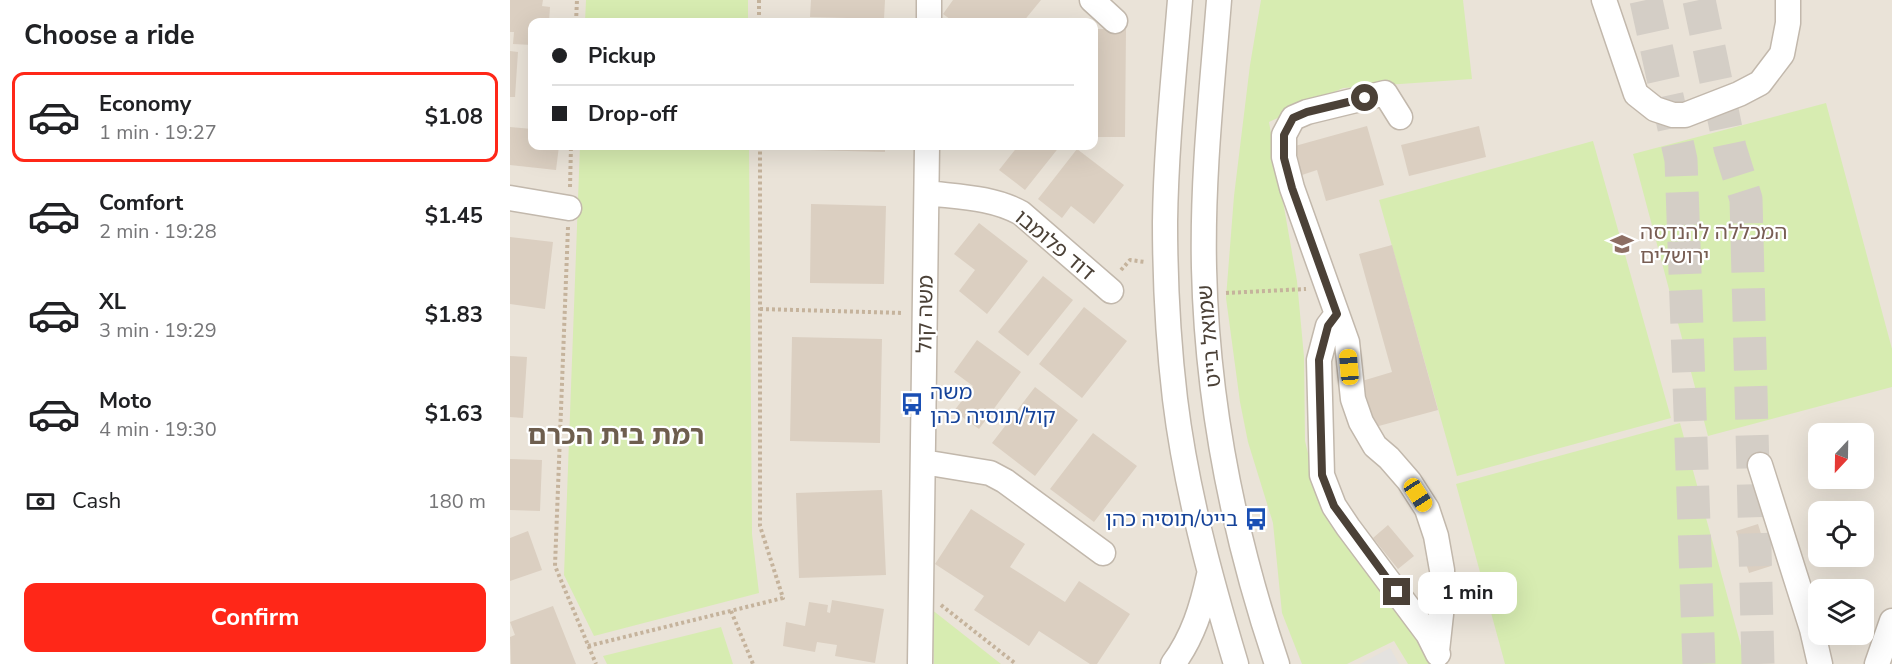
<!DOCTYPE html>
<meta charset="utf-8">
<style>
body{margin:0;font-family:"Nunito Sans","Noto Sans Hebrew",sans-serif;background:#f6f6f6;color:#202124;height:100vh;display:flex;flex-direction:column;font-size:22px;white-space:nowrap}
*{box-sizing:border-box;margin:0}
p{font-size:20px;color:#757577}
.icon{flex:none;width:33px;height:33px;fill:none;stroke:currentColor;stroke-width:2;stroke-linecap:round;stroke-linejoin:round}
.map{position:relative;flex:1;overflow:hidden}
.drawer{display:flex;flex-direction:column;background:#fff;width:510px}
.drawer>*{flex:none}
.hud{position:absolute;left:18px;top:18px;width:570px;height:132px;border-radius:12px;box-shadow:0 6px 24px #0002;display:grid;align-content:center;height:132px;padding:0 24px;background:#fff}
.needle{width:39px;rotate:202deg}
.fabs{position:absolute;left:1298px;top:423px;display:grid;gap:12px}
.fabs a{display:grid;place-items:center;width:66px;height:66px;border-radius:12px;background:#fff;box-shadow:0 6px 24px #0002;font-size:30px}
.end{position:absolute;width:27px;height:27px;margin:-14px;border:8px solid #4b4137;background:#fff;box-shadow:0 0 0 3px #fff}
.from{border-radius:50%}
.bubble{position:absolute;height:42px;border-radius:12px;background:#fff;box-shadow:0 6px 24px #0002;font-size:20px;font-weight:700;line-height:42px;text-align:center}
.car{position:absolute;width:18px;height:36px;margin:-18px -9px;border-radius:8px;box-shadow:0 0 4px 2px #0007;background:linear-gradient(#f5c518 24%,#345 0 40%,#f5c518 0 76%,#345 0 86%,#f5c518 0)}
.hud b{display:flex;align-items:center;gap:21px;height:57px;font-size:22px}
.hud b+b{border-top:2px solid #e0e0e0}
.hud i{width:15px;height:15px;background:#202124}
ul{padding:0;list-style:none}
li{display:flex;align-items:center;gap:18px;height:90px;margin:0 12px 9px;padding:0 12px;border:3px solid transparent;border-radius:12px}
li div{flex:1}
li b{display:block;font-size:22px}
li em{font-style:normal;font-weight:700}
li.current{border-color:#ff2718}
li>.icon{width:54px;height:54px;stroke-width:1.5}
h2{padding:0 24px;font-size:27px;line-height:72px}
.pay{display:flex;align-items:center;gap:15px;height:66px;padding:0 24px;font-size:22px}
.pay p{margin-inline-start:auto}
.action{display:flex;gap:12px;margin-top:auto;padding:12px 24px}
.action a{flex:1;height:69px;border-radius:12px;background:#ff2718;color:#fff;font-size:24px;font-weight:700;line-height:69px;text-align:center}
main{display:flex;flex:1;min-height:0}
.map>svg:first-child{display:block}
.residential{fill:#eae3d8;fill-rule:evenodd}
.green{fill:#d7ecb1}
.parking{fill:#e4e2df}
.building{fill:#dbcfc1}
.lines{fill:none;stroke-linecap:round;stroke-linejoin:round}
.highway-tunnel{stroke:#d4cec6;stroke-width:33;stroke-dasharray:33 16;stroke-linecap:butt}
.minor-casing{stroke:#c2b8ac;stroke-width:27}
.path{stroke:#c5b39c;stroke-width:4;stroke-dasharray:3 3;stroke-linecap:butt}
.minor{stroke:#fff;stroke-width:24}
.route{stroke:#4b4137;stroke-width:8}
.labels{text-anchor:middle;stroke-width:4.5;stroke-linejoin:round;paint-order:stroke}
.education-label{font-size:21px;fill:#785e54;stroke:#fff;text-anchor:start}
.street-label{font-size:21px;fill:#4b4137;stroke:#fff}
.transit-label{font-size:21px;fill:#164399;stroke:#fff;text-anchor:start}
.district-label{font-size:27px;font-weight:bold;fill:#6e5e4e;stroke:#fff}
</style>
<main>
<section class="drawer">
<h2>Choose a ride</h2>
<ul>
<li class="current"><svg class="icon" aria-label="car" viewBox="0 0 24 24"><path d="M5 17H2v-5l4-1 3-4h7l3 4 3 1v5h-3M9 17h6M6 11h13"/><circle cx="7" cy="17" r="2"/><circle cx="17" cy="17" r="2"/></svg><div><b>Economy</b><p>1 min · 19:27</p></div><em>$1.08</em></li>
<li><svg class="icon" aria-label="car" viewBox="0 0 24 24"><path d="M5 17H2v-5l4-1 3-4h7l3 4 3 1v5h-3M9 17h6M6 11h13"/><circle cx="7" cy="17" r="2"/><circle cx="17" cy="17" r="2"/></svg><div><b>Comfort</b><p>2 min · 19:28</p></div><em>$1.45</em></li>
<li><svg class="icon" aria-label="car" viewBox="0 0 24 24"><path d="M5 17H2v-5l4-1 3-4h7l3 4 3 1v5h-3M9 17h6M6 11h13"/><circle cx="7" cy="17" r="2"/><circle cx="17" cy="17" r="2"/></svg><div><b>XL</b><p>3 min · 19:29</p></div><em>$1.83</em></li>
<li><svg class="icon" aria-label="car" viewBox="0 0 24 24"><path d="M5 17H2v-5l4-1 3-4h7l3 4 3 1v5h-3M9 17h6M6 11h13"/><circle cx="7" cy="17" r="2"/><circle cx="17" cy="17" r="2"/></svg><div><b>Moto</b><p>4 min · 19:30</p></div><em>$1.63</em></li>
</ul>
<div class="pay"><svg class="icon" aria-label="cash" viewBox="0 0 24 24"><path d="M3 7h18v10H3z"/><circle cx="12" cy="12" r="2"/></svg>Cash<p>180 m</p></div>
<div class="action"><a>Confirm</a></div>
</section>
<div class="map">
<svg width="1382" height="664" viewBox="0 0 1382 664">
<rect width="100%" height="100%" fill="#f6f1ea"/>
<path class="residential" d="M0 0H1382V664H0ZM22 22H584V146H22ZM1308 434H1353V478H1308ZM1308 512H1353V556H1308ZM1308 590H1353V634H1308Z"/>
<path class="green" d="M76 0H238V22H75Z
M751 0H953L962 79 833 88 759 122 787 281 794 357 795 441 807 490 866 583 909 643 919 664H898L884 641 837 664H792L772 613 763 523 738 442 730 402 716 298 724 196 740 65Z
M1316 103 1382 349V387L1198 436 1123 154Z
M1083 141 1161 418 947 476 869 200Z
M70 146H239L242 534 249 593 84 636 54 575Z
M1170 423 1236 664H995L946 484Z
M421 609 491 664H424Z
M211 627 223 664H97L93 656Z"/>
<path class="parking" d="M880 648 889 664H850Z"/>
<path class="building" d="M0 0H33L32 6 40 7 39 22H22V45L3 44 4 32H0Z
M301 0H375L374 19 300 17Z
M443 0H531L513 22H444L433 14Z
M584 29H616L615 137H584Z
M0 51 8 52 5 97H0Z
M857 126 874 185 816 201 807 170 792 175 785 146Z
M969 126 976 157 899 176 891 145Z
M0 127 22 129V146H49L46 170 0 165Z
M301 146H375V152L300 150Z
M508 146H550L515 190 489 170Z
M567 149 614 185 584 224 561 206 552 218 528 199Z
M301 204 376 206 374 284 300 283Z
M469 223 518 261 477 314 449 291 465 270 444 254Z
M0 237 43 242 35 309 0 304Z
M882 245 928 410 865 427 852 381 882 372 849 254Z
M533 276 563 300 518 356 488 332Z
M574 307 617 341 572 398 529 364Z
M282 337 372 339 370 443 280 441Z
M467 340 511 372 469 429 444 411 463 386 444 372Z
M0 356 17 357 13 418 0 417Z
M525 387 568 420 525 476 482 443Z
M583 433 627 466 584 522 540 489Z
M0 459 32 460 30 511 0 510Z
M372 490 376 575 289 578 286 493Z
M461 509 515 544 500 567 555 602 569 581 620 614 587 664H580L529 631 519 646 464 610 474 596 425 564Z
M1248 524 1261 566 1239 573 1226 531Z
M878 525 904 556 888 569 863 538Z
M18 531 32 570 0 581V538Z
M322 600 374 609 365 663 325 656 327 645 307 642 305 652 273 646 276 622 295 626 299 602 318 605 317 612 320 613Z
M43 606 66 664H1L0 637 5 635 0 622Z"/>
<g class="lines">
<path class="highway-tunnel" d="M1136 0 1171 160 1189 664
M1189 0 1220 148 1236 199 1248 664"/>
<g class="minor-casing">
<path id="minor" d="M582 0 605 21
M670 0C664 74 656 148 655 222 655 281 658 340 665 399 676 489 700 577 726 664
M709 0C702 89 692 178 694 268 697 402 724 537 767 664
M1094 0 1126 94 1145 109 1163 115H1175L1229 94 1250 83 1272 54 1278 23V0
M419 22V0
M890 117 875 93 797 112 783 118 774 135V157L782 188 837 342 843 399 851 422 865 446 879 458 899 481 917 509 926 536 932 570 933 596 927 651
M417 193C449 197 482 197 511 213L601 291
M0 198 59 208
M827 314 818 326 809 360 812 475 824 506 838 527 918 634 928 654
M413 462 480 473 495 481 593 553
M1250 465 1302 629 1310 664
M410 664 417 146
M663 664C683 637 692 607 699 575
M1367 664 1382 621"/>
</g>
<path class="path" d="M249 0V22
M66 22 67 0
M60 187 61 146
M58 227 45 566 86 664
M611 270 620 260 635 262
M716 293 796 289
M250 309 393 313
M431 605 506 664
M221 611 243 664
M78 646 273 598 250 526V146"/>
<use href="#minor" class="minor"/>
</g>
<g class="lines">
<path class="route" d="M855 98 797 112 783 118 774 135V158L782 188 827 314 818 326 809 360 812 475 824 506 887 592"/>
</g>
<defs>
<g id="university-bare" transform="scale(1.8)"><path d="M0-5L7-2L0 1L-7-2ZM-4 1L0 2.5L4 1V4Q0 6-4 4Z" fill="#8d6e63" stroke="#fff" stroke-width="2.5" paint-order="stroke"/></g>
<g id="bus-bare" transform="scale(1.8)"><path d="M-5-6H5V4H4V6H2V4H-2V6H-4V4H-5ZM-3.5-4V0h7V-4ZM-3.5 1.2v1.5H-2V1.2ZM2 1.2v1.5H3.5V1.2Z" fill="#1a4fb4" stroke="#fff" stroke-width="2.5" paint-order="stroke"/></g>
</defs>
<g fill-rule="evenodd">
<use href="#university-bare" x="1112" y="244"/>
<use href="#bus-bare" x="402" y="404"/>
<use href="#bus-bare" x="746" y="519"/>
</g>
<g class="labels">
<g class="education-label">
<text x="1130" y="239">המכללה להנדסה<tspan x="1130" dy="24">ירושלים</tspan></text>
</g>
<g class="street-label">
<text transform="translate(545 245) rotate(40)" y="7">דוד פלומבו</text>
<text transform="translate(415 314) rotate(-89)" y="7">משה קול</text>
<text transform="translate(699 336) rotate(-95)" y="7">שמואל בייט</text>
</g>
<g class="transit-label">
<text x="420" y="399">משה<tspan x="420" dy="24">קול/תוסיה כהן</tspan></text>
<text x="728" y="526" text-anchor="end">בייט/תוסיה כהן</text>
</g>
<g class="district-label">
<text x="106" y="444">רמת בית הכרם</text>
</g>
</g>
</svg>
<div class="fabs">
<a><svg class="needle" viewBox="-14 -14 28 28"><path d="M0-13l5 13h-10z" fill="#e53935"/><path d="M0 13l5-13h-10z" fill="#757577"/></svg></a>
<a><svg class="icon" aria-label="locate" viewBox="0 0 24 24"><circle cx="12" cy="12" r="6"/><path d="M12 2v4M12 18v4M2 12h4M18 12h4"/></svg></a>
<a><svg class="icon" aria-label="layers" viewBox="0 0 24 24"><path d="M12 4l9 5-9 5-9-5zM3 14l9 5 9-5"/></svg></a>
</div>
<i class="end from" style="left:855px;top:98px"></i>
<i class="end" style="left:887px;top:592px"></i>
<div class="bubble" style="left:908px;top:572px;width:99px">1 min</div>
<i class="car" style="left:839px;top:367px;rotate:355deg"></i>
<i class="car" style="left:908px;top:495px;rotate:147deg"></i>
<div class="hud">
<b><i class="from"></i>Pickup</b>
<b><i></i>Drop-off</b>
</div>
</div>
</main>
